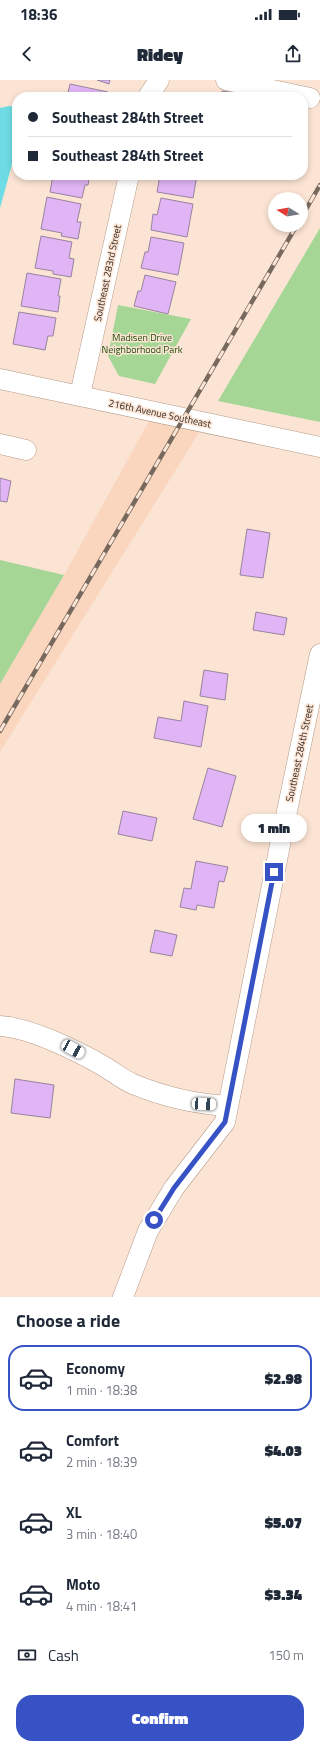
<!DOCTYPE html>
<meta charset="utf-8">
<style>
body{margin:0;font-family:"Titillium Web",sans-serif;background:#f2f2f3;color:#1f2937;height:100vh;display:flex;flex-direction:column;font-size:15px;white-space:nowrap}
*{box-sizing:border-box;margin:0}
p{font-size:13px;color:#747a83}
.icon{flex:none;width:22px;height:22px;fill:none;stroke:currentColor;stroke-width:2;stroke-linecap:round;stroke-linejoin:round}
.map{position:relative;height:1217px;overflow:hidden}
.sheet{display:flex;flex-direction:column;background:#fff;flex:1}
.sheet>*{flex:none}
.banner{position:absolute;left:12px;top:12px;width:296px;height:88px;border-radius:16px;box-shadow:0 2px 6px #0003;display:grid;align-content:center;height:88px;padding:0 16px;background:#fff}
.needle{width:26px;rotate:281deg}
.buttons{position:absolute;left:268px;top:112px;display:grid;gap:8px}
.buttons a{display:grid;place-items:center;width:40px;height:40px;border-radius:50%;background:#fff;box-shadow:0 2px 6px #0003;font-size:20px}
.end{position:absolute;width:18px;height:18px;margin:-9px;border:5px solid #3652c4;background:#fff;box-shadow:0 0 0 2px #fff}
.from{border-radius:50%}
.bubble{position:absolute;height:28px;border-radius:14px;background:#fff;box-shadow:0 2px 6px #0003;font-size:13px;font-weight:800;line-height:28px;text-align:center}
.car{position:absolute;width:12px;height:24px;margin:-12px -6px;border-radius:5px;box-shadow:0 0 3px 1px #0007;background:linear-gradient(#fff 24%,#345 0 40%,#fff 0 76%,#345 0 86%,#fff 0)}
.banner b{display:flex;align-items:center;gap:14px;height:38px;font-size:15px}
.banner b+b{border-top:1px solid #e0e1e3}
.banner i{width:10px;height:10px;background:#1f2937}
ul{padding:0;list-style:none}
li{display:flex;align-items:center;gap:12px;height:66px;margin:0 8px 6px;padding:0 8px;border:2px solid transparent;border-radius:16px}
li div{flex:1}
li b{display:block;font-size:15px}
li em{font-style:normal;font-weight:800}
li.current{border-color:#3652c4}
li>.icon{width:36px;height:36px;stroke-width:1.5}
h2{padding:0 16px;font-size:18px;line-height:48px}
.pay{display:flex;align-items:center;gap:10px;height:44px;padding:0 16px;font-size:15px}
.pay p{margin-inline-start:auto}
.primary-button{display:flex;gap:8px;margin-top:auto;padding:8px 16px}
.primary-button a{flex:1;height:46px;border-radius:16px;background:#3652c4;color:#fff;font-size:16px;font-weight:800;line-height:46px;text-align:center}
.status{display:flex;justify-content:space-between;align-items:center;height:28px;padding:0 20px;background:#fff;direction:ltr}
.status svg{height:11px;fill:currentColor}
header{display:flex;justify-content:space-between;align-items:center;height:52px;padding:0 16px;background:#fff;font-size:18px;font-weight:800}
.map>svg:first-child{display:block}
.built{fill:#fad6be}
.green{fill:#a6d695}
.water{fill:#6edce4}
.building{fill:#e0b4f5;stroke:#96859e}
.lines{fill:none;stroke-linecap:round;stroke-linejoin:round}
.minor-casing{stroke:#b69a88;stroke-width:21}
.minor{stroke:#fff;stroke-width:20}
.rail-casing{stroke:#78695e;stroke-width:4.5}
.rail{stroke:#fbe4d4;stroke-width:3;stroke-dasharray:9;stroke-linecap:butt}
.route{stroke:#3652c4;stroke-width:5}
.labels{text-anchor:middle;stroke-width:3;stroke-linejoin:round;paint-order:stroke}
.street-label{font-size:10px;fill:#332821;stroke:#fbe4d4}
.park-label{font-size:10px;fill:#214d0b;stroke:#fbe4d4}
</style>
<div class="status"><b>18:36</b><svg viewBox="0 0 49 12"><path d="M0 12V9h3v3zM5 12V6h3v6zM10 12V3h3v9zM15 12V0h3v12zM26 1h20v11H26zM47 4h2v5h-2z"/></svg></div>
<header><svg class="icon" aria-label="back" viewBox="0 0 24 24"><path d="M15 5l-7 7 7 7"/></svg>Ridey<svg class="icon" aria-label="share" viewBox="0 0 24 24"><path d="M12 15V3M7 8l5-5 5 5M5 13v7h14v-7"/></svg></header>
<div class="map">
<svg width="320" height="1217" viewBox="0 0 320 1217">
<rect width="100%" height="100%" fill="#fbe4d4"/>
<path class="built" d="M154 332 205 343 0 672V604L64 495Z"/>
<path class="green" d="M320 148V342L218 321Z
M118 225 191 239 155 304 119 296 108 276Z
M0 480 64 495 0 604Z"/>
<path class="water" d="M9 26 17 27V66L0 128V28Z"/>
<path class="building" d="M97 0H110L109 4Z
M70 4 108 12 107 17H67Z
M222 11 260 17H221Z
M53 95H90L88 105H85L82 118 50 112Z
M160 95H197L193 118 157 112Z
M47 117 81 124 77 142H81L78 159 61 156 62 153 41 149Z
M161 118 193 124 187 157 151 150 153 134 157 135Z
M41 156 72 162 69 178 74 179 71 197 53 194V191L35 188Z
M151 157 184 163 178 195 141 188 145 172H148Z
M27 193 61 199 58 216H60L58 232 21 226Z
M145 195 176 202 168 234 134 226 138 211H141Z
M19 232 56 238 53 256H48L45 270 13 264Z
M0 398 11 401 7 422 0 421Z
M247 449 270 453 263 498 240 495Z
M256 532 287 538 284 555 253 550Z
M204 590 228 594 225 620 200 616Z
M184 621 208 626 201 667 154 658 158 637 181 641Z
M208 688 236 696 222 747 193 739Z
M123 731 157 738 152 761 118 754Z
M196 781 228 787 224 802 219 801 214 828 197 825 196 830 180 827 184 808 191 809Z
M155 850 177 855 172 876 150 872Z
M15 999 54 1005 50 1038 11 1033Z"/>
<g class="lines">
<g class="minor-casing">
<path id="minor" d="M226 0 310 18
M148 17 159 0
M0 299 320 367
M80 315 129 95
M0 364 26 370
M0 946C31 948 78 971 105 987 114 992 123 1000 133 1004 164 1017 196 1024 228 1026
M123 1217 148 1151 174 1108 225 1042 283 750 320 574"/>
</g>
<use href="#minor" class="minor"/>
<g class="rail-casing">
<path id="rail" d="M301 138 320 105
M0 651 297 145"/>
</g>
<use href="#rail" class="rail"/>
</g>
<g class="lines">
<path class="route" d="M154 1140 174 1108 225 1042 274 792"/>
</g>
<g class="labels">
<g class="street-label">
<text transform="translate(107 193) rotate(-78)" y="4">Southeast 283rd Street</text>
<text transform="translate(160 333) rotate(12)" y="4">216th Avenue Southeast</text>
<text transform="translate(299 673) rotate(-78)" y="4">Southeast 284th Street</text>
</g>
<g class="park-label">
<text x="142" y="261">Madisen Drive<tspan x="142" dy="12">Neighborhood Park</tspan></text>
</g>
</g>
</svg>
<div class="buttons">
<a><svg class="needle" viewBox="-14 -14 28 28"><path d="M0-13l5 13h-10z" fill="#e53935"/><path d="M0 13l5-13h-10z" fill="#747a83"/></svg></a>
</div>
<i class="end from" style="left:154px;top:1140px"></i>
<i class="end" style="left:274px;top:792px"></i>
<div class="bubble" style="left:241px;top:734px;width:66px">1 min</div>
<i class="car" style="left:73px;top:969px;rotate:119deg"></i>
<i class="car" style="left:204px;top:1024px;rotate:93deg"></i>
<div class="banner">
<b><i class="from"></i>Southeast 284th Street</b>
<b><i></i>Southeast 284th Street</b>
</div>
</div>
<section class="sheet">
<h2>Choose a ride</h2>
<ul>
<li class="current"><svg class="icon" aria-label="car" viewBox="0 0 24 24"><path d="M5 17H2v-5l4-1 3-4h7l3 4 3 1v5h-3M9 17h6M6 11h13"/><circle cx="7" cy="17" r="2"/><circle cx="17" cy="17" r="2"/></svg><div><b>Economy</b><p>1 min · 18:38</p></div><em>$2.98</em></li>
<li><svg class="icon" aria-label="car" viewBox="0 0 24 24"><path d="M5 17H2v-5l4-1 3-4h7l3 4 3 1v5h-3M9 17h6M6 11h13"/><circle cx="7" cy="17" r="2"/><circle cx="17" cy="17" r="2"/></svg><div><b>Comfort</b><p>2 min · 18:39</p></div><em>$4.03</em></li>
<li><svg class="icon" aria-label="car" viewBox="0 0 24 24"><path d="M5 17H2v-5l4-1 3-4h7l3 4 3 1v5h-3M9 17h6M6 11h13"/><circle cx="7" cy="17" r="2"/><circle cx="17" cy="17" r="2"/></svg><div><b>XL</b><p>3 min · 18:40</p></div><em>$5.07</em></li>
<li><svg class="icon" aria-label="car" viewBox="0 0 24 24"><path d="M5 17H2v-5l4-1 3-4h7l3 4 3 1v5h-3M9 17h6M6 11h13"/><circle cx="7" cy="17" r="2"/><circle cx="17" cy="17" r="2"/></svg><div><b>Moto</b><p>4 min · 18:41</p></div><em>$3.34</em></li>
</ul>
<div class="pay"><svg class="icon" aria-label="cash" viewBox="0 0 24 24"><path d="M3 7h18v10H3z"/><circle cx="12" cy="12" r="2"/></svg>Cash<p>150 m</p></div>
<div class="primary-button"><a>Confirm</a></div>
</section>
